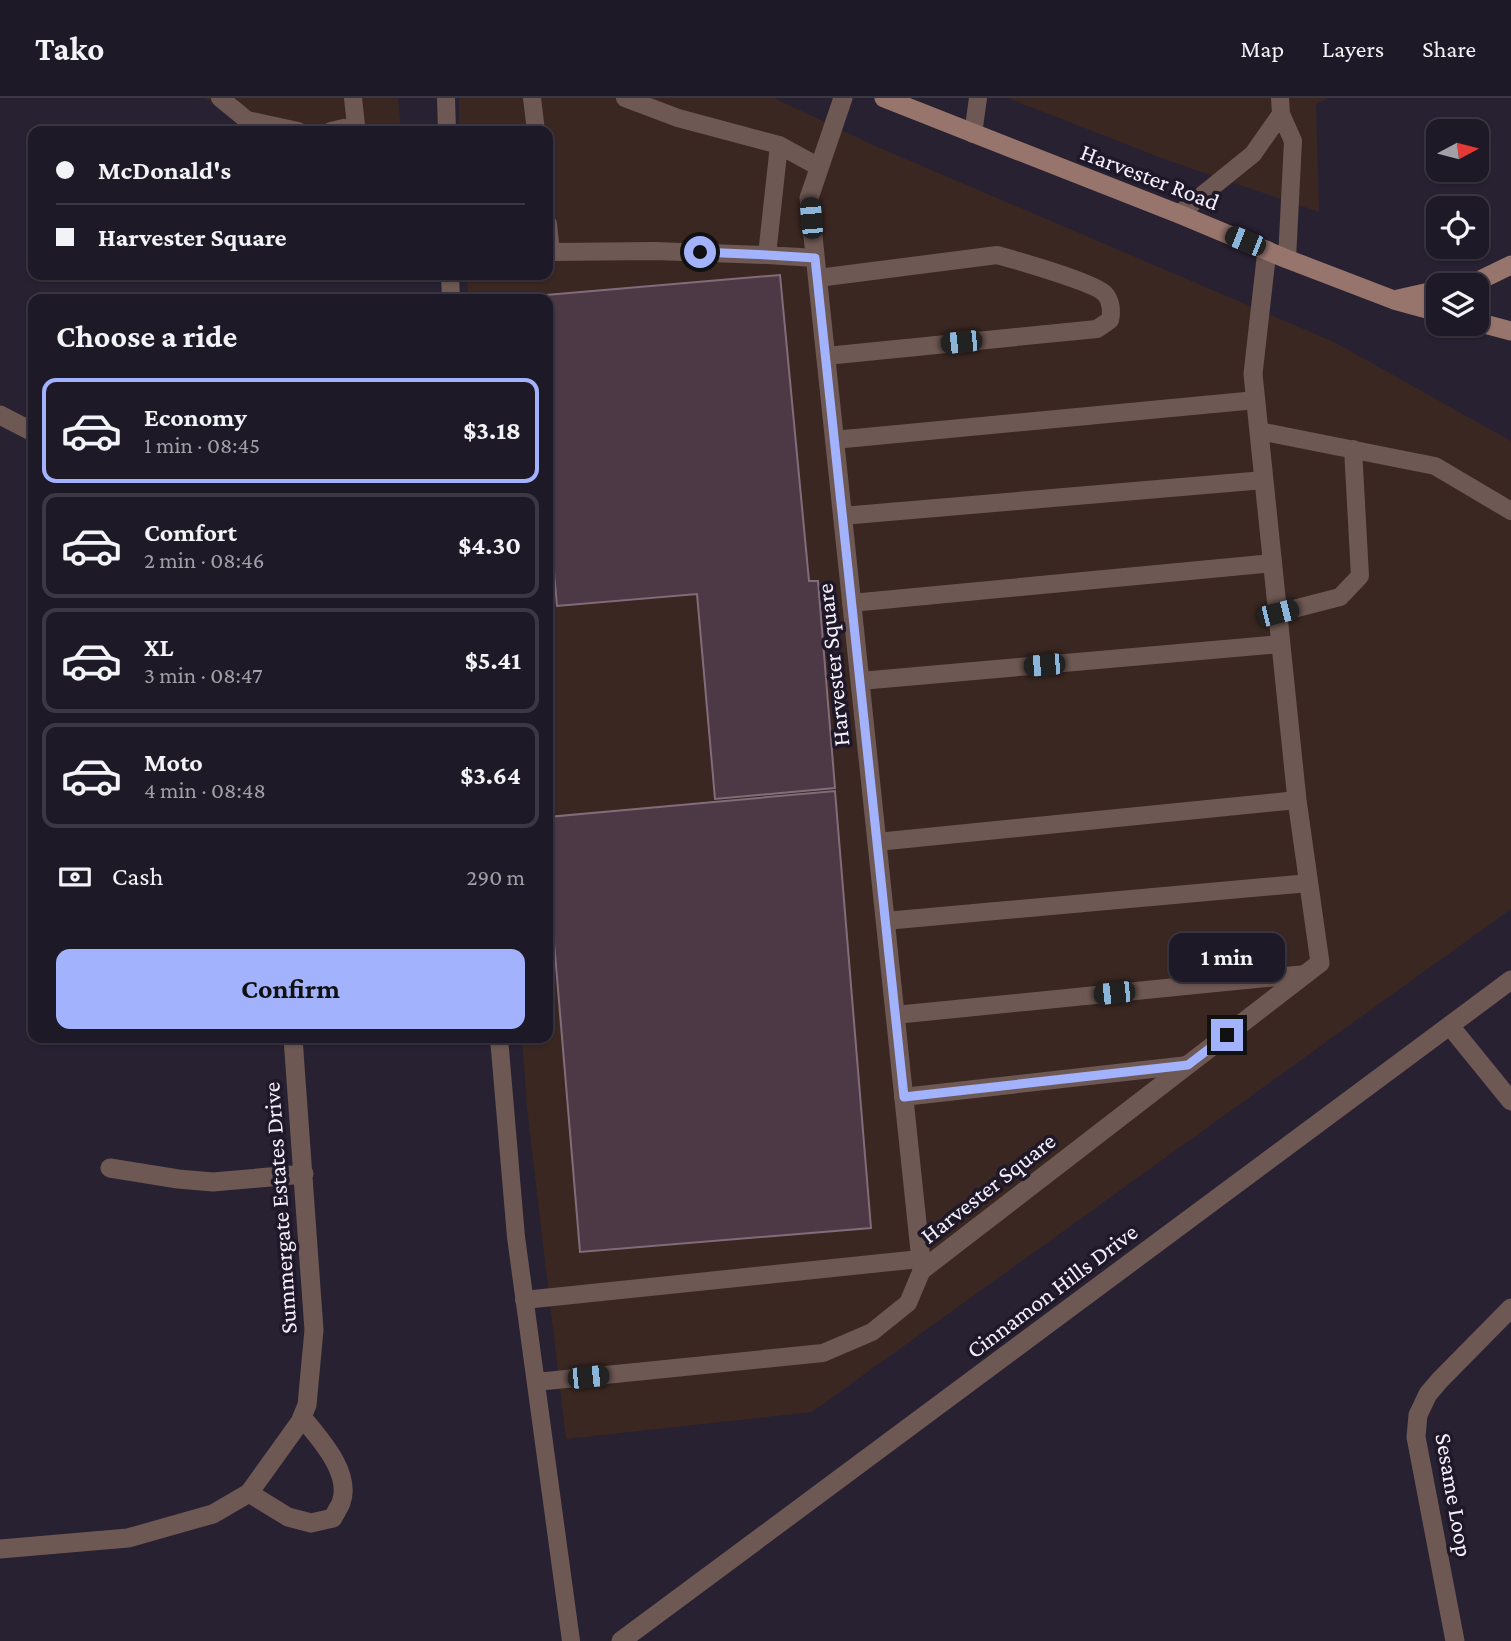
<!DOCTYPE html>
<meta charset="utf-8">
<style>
body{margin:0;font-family:"Crimson Pro",serif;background:#2b2632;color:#f1f3f6;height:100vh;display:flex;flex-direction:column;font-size:26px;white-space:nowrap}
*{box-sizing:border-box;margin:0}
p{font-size:23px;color:#a1a0a7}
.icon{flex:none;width:38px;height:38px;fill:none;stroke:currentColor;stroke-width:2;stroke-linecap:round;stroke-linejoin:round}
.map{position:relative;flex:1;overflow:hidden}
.sheet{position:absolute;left:28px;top:196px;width:525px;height:749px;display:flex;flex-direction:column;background:#1e1926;border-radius:14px;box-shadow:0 2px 5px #0004,0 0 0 2px #3c3843}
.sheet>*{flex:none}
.banner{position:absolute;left:28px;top:28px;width:525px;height:154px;border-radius:14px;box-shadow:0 2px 5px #0004,0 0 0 2px #3c3843;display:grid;align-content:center;height:154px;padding:0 28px;background:#1e1926}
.needle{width:46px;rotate:83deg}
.controls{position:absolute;left:1426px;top:21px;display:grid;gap:14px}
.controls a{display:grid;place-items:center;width:63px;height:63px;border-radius:14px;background:#1e1926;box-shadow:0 2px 5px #0004,0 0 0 2px #3c3843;font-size:35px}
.end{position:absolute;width:32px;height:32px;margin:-16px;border:9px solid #a2b2fd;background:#111;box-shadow:0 0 0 4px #111}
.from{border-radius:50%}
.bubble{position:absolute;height:49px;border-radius:14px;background:#1e1926;box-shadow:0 2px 5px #0004,0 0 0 2px #3c3843;font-size:23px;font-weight:700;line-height:49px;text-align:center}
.car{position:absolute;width:21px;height:42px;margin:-21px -10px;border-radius:9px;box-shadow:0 0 5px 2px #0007;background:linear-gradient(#222 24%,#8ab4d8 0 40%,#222 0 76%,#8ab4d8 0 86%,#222 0)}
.banner b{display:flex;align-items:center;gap:24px;height:66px;font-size:26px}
.banner b+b{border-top:2px solid #3c3843}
.banner i{width:18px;height:18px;background:#f1f3f6}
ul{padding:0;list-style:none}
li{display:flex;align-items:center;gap:21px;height:105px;margin:0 14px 10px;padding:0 14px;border:4px solid #3c3843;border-radius:14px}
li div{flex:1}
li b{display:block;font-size:26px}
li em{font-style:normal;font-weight:700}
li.on{border-color:#a2b2fd}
li>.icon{width:63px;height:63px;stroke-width:1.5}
h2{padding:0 28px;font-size:32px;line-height:84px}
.pay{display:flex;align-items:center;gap:18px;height:77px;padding:0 28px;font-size:26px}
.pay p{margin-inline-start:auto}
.cta{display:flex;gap:14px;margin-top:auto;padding:14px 28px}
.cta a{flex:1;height:80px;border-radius:14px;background:#a2b2fd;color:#111;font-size:28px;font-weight:700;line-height:80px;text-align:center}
header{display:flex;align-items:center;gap:42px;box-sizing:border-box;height:98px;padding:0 35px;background:#1e1926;border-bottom:2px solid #3c3843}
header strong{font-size:33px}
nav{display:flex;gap:38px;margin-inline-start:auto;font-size:24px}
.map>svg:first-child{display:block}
.commercial{fill:#3a2722}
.building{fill:#4d3945;stroke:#826c79;stroke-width:2}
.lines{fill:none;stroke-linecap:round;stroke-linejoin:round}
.service{stroke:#6e5853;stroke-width:18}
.minor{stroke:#6e5853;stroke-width:19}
.secondary{stroke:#97746c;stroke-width:19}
.route{stroke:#a2b2fd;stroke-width:9}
.labels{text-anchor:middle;stroke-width:7;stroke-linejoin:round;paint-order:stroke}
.street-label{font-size:24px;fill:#f5f0fc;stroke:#1f1828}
</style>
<header>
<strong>Tako</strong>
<nav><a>Map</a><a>Layers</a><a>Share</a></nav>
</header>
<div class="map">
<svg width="1511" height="1543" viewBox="0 0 1511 1543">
<rect width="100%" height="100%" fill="#282132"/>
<path class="commercial" d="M205 0H398L401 33H256Z
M459 0H774L873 47 1334 244 1511 343V811L812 1314 566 1341 527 1010 522 940H548V201H468L467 177H548V33H459Z
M1008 0H1328L1316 6 1319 114 1164 61Z"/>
<path class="building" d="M780 177 809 483H818L835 690 715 701 697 496 557 508 548 405V201H498Z
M835 693 871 1130 580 1154 548 772V719Z"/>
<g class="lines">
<path class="service" d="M220 0 247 22 298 33
M446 0 447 33
M532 0 536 33
M1280 0 1281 16 1293 43 1287 161
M331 33 356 27 353 0
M973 36 978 0
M779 47 819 69
M1179 116 1253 56 1281 16
M548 126 551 154 655 153 767 157 779 47 678 20 625 0
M767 157 815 160
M450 177 451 201
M818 180 997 157C1015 162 1096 185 1105 196 1111 202 1112 214 1110 222L1097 231 826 258
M1259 333 1435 368 1511 413
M834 342 1256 302
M842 418 1264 382
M851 505 1273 465
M1278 515 1340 499 1360 478 1353 351
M860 583 1281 546
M877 744 1297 702
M885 823 1309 785
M895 917 1306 876
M499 940 516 1139 571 1543
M903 999 1188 967
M524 1202 920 1161
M536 1284 823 1255 872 1234 908 1205 922 1172"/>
<path class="minor" d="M843 0 809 100 922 1172 1320 865 1297 702 1253 276 1267 152
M0 317 33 334
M1450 928 1511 1003
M110 1070 178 1081 213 1084 304 1076
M249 1395 288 1419 311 1425 333 1420C335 1415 339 1410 341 1405 352 1375 320 1341 302 1319
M0 1451 128 1440 213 1416 249 1395 300 1324 307 1307 314 1232 293 940
M621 1543 1511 882
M1455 1543 1416 1339 1418 1317 1428 1296 1440 1282 1511 1210"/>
<path class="secondary" d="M884 0 1179 116 1287 161 1394 202 1438 214
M1461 187 1478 183 1511 167
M1398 201 1438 192
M1477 224 1511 233"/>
</g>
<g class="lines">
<path class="route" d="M700 154 767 157 815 160 904 999 1188 967 1227 937"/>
</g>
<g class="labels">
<g class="street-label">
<text transform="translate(1150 79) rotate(21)" y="8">Harvester Road</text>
<text transform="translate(833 567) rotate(-96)" y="8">Harvester Square</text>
<text transform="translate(988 1090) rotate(-38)" y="8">Harvester Square</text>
<text transform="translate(280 1110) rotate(-94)" y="8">Summergate Estates Drive</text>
<text transform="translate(1052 1193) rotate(-37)" y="8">Cinnamon Hills Drive</text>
<text transform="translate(1454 1397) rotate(80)" y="8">Sesame Loop</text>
</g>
</g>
</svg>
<div class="controls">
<a><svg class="needle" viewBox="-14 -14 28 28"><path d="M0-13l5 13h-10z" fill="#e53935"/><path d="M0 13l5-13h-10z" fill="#a1a0a7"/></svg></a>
<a><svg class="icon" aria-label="locate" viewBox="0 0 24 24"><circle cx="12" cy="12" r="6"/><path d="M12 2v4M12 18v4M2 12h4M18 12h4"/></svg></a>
<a><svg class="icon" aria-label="layers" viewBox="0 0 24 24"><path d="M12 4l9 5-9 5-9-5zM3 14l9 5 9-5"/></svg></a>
</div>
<i class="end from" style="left:700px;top:154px"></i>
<i class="end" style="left:1227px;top:937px"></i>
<div class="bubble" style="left:1169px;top:835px;width:116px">1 min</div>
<i class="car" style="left:811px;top:120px;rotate:355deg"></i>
<i class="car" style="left:1245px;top:143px;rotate:292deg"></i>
<i class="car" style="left:961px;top:244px;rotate:264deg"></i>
<i class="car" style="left:1278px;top:515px;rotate:76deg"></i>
<i class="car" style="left:1044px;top:567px;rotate:265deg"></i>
<i class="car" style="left:1114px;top:895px;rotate:264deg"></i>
<i class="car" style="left:588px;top:1279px;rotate:84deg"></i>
<div class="banner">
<b><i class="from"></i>McDonald's</b>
<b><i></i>Harvester Square</b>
</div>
<section class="sheet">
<h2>Choose a ride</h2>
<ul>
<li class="on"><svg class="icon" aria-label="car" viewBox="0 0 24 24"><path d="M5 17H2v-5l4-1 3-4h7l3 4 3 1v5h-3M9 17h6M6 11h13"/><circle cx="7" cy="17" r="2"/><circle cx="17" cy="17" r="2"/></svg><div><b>Economy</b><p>1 min · 08:45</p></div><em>$3.18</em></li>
<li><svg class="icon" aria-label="car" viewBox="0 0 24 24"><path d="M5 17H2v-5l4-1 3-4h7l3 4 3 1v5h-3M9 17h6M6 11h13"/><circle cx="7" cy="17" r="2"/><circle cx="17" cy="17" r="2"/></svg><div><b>Comfort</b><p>2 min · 08:46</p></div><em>$4.30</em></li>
<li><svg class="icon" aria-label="car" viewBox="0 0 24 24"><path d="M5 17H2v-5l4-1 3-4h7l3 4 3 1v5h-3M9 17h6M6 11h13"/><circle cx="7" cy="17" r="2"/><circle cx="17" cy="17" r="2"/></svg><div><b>XL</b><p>3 min · 08:47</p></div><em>$5.41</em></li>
<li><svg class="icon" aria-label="car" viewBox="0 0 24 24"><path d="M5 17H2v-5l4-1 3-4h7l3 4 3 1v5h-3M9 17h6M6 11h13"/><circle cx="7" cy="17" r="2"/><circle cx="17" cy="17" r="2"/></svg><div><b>Moto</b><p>4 min · 08:48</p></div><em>$3.64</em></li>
</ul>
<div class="pay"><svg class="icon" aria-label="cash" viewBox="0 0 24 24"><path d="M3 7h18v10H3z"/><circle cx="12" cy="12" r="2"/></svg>Cash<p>290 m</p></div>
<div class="cta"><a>Confirm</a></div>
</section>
</div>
